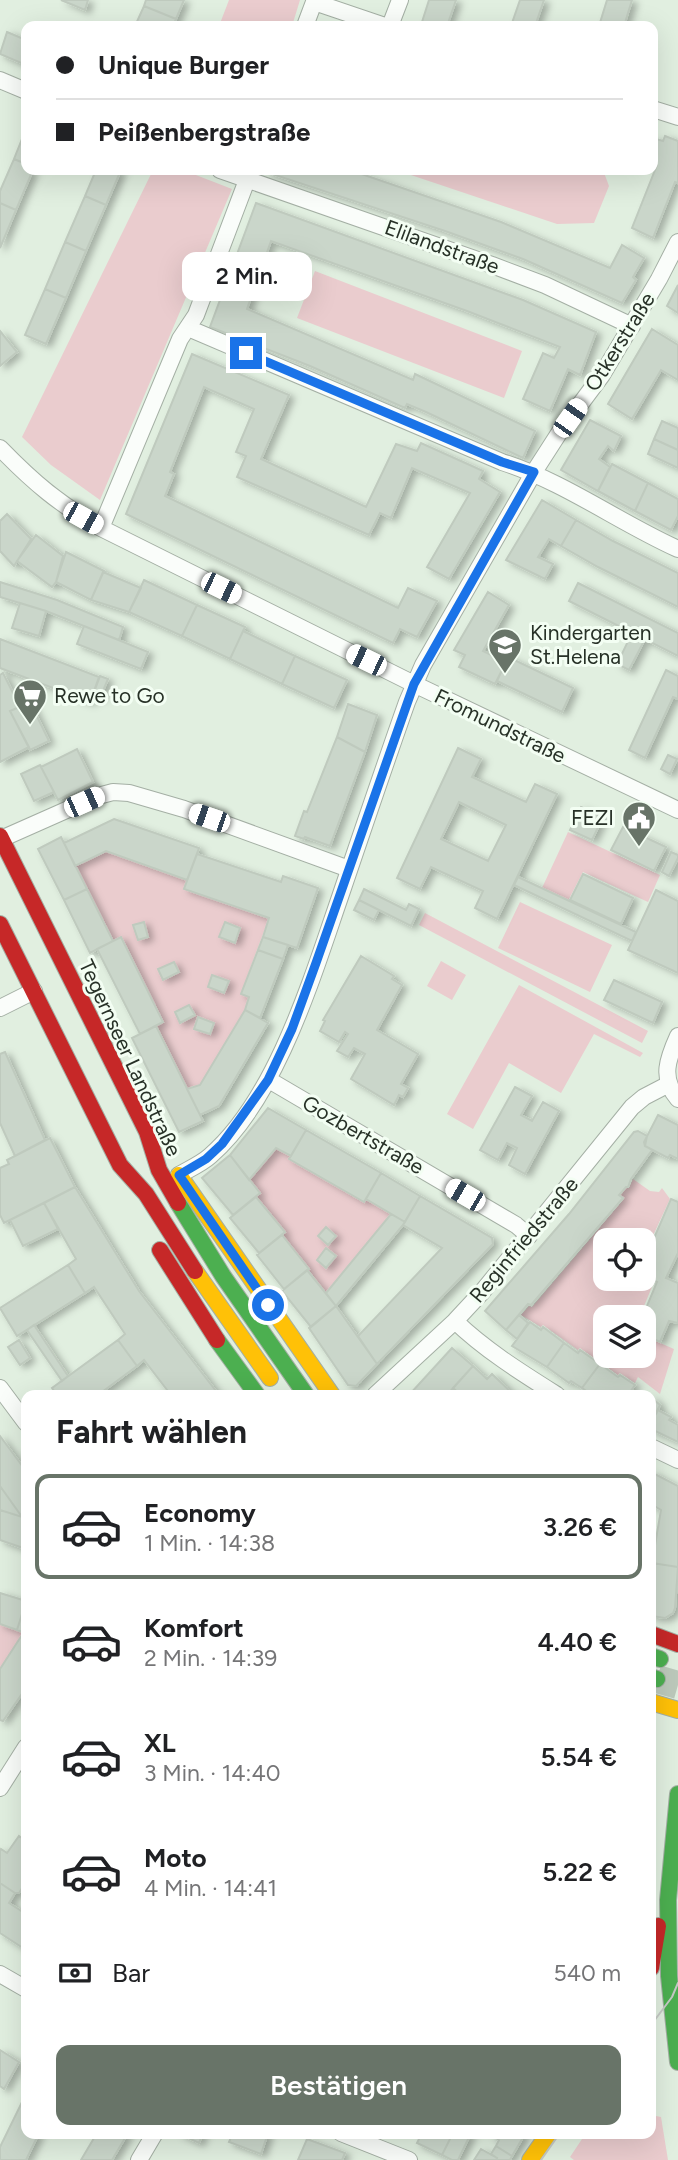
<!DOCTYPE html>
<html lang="de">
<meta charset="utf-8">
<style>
body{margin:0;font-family:Figtree,sans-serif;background:#f6f6f6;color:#202124;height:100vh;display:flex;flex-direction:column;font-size:26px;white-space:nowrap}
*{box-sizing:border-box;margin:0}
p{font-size:23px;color:#757577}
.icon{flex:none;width:38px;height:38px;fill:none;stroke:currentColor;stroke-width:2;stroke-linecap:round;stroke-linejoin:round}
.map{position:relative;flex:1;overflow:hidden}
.panel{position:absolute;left:21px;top:1390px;width:635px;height:749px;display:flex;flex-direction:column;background:#fff;border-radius:14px;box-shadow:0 7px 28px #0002}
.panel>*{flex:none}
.guide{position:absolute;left:21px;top:21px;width:637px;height:154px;border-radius:14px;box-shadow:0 7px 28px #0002;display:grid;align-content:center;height:154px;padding:0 35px;background:#fff}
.controls{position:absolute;left:593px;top:1228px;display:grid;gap:14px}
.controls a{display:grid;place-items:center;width:63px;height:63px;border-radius:14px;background:#fff;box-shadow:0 7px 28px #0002;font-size:35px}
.end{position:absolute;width:32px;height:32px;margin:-16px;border:9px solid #1a73e8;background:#fff;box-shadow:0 0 0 4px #fff}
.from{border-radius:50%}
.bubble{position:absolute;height:49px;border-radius:14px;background:#fff;box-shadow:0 7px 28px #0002;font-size:23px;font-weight:600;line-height:49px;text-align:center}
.car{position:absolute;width:21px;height:42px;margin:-21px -10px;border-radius:9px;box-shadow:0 0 5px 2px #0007;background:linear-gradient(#fff 24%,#345 0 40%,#fff 0 76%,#345 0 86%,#fff 0)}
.guide b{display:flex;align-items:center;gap:24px;height:66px;font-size:26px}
.guide b+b{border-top:2px solid #e0e0e0}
.guide i{width:18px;height:18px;background:#202124}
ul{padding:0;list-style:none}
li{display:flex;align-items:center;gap:21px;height:105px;margin:0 14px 10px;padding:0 21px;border:4px solid transparent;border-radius:14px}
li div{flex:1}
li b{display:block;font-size:26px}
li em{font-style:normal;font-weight:600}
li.current{border-color:#687468}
li>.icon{width:63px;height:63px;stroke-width:1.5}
h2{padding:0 35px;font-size:32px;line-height:84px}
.pay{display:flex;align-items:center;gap:18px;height:77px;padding:0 35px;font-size:26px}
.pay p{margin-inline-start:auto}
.primary-button{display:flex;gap:14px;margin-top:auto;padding:14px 35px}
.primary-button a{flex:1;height:80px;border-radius:14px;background:#687468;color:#fff;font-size:28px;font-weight:600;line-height:80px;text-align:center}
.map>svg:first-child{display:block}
.green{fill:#eaccce}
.building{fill:#cad6ca;stroke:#bfcabe;stroke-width:2;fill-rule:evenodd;filter:url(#shadow)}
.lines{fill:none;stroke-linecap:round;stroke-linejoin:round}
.highway-tunnel{stroke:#bcc9bb;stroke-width:28;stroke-dasharray:28 14;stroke-linecap:butt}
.street-casing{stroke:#a4afa4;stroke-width:18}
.fast-casing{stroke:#a4afa4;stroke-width:18}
.slow-casing{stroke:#a4afa4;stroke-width:18}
.jam-casing{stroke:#a4afa4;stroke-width:18}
.street{stroke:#fafdfa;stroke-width:16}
.fast{stroke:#4caf50;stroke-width:16}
.slow{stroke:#ffc107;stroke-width:16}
.jam{stroke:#c62828;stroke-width:16}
.tram{stroke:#c5c9c5;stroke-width:2}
.route{stroke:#1a73e8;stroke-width:9}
.labels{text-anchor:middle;stroke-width:6;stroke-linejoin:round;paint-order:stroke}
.street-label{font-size:21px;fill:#273127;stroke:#f3fef3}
.poi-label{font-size:21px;fill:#273127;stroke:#f3fef3;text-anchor:start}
</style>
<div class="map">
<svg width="678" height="2160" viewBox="0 0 678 2160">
<defs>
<filter id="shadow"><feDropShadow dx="5" dy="3" stdDeviation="3.5" flood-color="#0004"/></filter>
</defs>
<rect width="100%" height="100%" fill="#e1efe0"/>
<path class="green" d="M229 0H300L292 26H219Z
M153 170H183L232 189 100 500 51 465 22 437Z
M396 170H603L609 186 594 223 557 224Z
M315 271 522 351 504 398 297 318Z
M568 832 660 875 648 902 583 872 568 901 542 888Z
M106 851 187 880 269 918 241 993 249 997 245 1010 200 1085 195 1088 193 1086 187 1089 156 1026 163 1022 132 959 113 941 75 866Z
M520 902 612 945 590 992 498 948Z
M425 913 648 1031 642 1043 419 925Z
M441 961 466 975 452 1000 427 986Z
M519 985 643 1053 640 1057 594 1034 561 1093 509 1063 473 1129 447 1114Z
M276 1148 364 1202 366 1199 391 1214 326 1293 283 1236 285 1232 256 1197 260 1193 249 1180Z
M633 1179 650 1191 659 1192 662 1188 670 1199 644 1255V1241H606V1279H644V1277L654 1282 639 1318H606V1356H644V1336L674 1349 660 1394 638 1377 635 1383 620 1373 618 1375 580 1348 578 1350 543 1325 541 1327 521 1315 529 1306 532 1307 624 1199 620 1195 626 1188H629Z
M0 1624 26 1633 24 1637 22 1636 0 1669Z
M651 2115 661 2117 668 2160H574L570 2157 586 2133H651Z"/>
<path class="building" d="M61 0H88L85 10Z
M146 0H184L176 19 144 6Z
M429 0H456L447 26H435L422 22Z
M520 0H544L535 26H511Z
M607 0H632L624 26H599Z
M144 6 176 19 173 26H135Z
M7 32 26 40V65L0 54Z
M26 129V164L14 159Z
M665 136 678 141V183L675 182 653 238 632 228 657 165 653 163V138L663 141Z
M14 159 26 164V170H33L16 210 0 203V191Z
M96 170H121L106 205 85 196Z
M267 170H350L501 222 610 268 622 245 644 258 633 277 636 280 622 303 523 259 445 231 266 172Z
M85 196 106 205 86 251 65 242Z
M0 203 16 210 0 248Z
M256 203 523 300 596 332 580 375 568 369 550 411 523 399 543 353 554 358 560 347 467 311 271 241 247 309 413 380 415 374 535 431 523 458 426 412 407 404 405 408 310 366 210 327Z
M65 242 86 251 66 298 45 289Z
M678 285V313L667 306Z
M45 289 66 298 46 344 25 335Z
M652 329 678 345V380L661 370 632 419 608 404Z
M0 331 17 352 0 366Z
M192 354 289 395 261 459 366 507 396 444 417 451 421 443 472 466 483 471 479 479 500 492 449 579 427 567 470 493 412 468 391 518 380 513 369 535 237 477 246 456 236 452 254 409 204 387 170 472 174 474 165 496 398 608 408 588 437 601 417 637 400 629 393 643 126 514Z
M590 420 621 436 614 451 608 446 599 459 610 467 598 491 561 470Z
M662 421 678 428V450L654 439Z
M654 439 678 450V468L648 454Z
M612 464 648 483 635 511 598 491Z
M648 483 678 499V516L671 530 635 511Z
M542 500 576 520 561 546 549 539 538 557 553 564 545 579 506 560Z
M7 514 31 539 14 566 0 551V521Z
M576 520 613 541 678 573V607L598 567 561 546Z
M36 535 63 556 56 582 52 587 17 561Z
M66 552 104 571 91 600 56 582Z
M103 572 141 588 129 612 91 600Z
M144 580 197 605 182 636 129 612Z
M0 582 57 600 123 627 119 640 46 611 0 597Z
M578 583 678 633V656L569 601Z
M488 592 509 605 483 651 506 662 495 684 459 667 465 655 454 650Z
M20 603 46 611 39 636 12 628Z
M197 605 245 627 230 659 182 636Z
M84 626 148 652 141 669 77 644Z
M243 631 295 656 282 684 230 659Z
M632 633 645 639 629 670 617 664Z
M0 639 99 677 90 702 0 668Z
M295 656 347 680 334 708 282 684Z
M508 657 573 688 562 712 497 681Z
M666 670 678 676V699L673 697 645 758 629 750Z
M3 673 20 707 10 711 29 747 0 762V675Z
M100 676 108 679 100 698 93 695Z
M30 702 49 741 30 750 10 711Z
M348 704 377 715 365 752 337 737Z
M337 737 365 752 330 846 305 837 304 839 295 836 304 811 307 812Z
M458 748 481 759 472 777 526 802 535 784 557 794 497 919 475 908 483 891 431 867 420 889 397 878ZM459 802 506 825 488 861 441 839Z
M77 749 93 782 58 800 41 767Z
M668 755 677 759 670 774 661 769Z
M40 765 54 792 34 801 21 774Z
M581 807 603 817 592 840 570 830Z
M114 819 199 848 187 880 106 851 75 866 64 843Z
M623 827 666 847 654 871 611 850Z
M61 837 87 889 64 900 38 849Z
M671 852 678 855V858L669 876 662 872Z
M197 854 281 882 283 876 318 888 297 948 263 937 269 918 184 889Z
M583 874 633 898 621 924 570 900Z
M518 877 636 932 632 941 514 885Z
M87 889 113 941 90 953 64 900Z
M364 889 406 910 409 904 419 909 411 926 359 900Z
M656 890 678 901V973L628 950Z
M359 900 379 910 374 920 354 910Z
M144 922 148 937 138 940 133 925Z
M225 922 240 928 235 943 219 937Z
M121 937 163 1022 140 1034 97 949Z
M263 937 288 945 283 959 258 950Z
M258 950 283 959 260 1018 245 1010 249 997 241 994Z
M361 956 394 976 392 979 402 985 377 1030 418 1054 401 1084 408 1088 403 1097 399 1095 394 1105 351 1079 365 1054 354 1048 348 1057 337 1051 348 1034 345 1032 339 1042 320 1031 325 1021 323 1020Z
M174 962 179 972 163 980 158 969Z
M212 975 229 981 224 993 208 987Z
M614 980 662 1002 653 1023 604 1000Z
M189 1005 195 1015 180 1023 175 1012Z
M245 1010 268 1023 219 1106 200 1115 187 1089 200 1085Z
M198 1017 214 1023 210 1034 194 1029Z
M156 1026 203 1121 179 1132 132 1038Z
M5 1052 45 1140 15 1156 0 1123V1054Z
M515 1087 532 1096 521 1115 532 1121 543 1102 559 1111 525 1174 509 1165 517 1148 507 1143 498 1160 480 1150Z
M268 1108 306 1130 291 1156 276 1148 249 1180 230 1155Z
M658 1115 678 1125V1159L670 1155 668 1158 645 1146 644 1142Z
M306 1130 381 1173 364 1202 289 1159Z
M638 1131 647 1136 645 1146 652 1150 631 1179 628 1187H626L619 1195 623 1198 531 1305 528 1304 506 1330 485 1311 569 1214 634 1132Z
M50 1138 75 1187 4 1223 0 1215V1168L9 1164 7 1160Z
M230 1155 260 1193 233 1215 202 1178Z
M381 1173 420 1196 405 1222 366 1199Z
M75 1187 139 1291 219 1395H171L144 1360 137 1366 118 1340 125 1334 94 1287 85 1293 68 1265 76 1259 44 1203Z
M420 1196 492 1238 493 1244 377 1364 358 1336 442 1248 403 1225Z
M256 1197 285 1232 259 1253 230 1218Z
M671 1199 678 1202V1253L666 1278 678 1283V1323L669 1321 660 1342 644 1335V1318H642L657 1282 644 1275V1261Z
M44 1203 58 1229 23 1246 10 1220Z
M391 1214 405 1222 403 1225 336 1306 326 1293Z
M326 1227 336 1236 328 1245 318 1236Z
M282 1235 309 1269 284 1289 257 1255Z
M326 1248 336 1256 326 1268 317 1260Z
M68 1265 85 1293 17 1336 0 1308Z
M307 1270 336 1306 311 1327 282 1291Z
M336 1306 377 1364 356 1386 348 1385 309 1328Z
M519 1315 528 1323 517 1339 506 1330Z
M530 1322 541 1330 543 1327 564 1343 547 1367 512 1346Z
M34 1325 68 1376 62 1381 27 1330Z
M19 1340 30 1358 20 1365 8 1347Z
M118 1340 137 1366 98 1395H57L52 1388Z
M564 1343 578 1353 580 1350 600 1364 582 1388 571 1381 569 1383 547 1367Z
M452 1348 473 1366 447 1395H409Z
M600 1364 618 1377 620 1375 635 1385 628 1395H592L582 1388Z
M473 1366 487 1379 492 1374 514 1395H461L453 1388Z
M651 1397 660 1405 651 1423Z
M658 1410 671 1417 669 1420 678 1425V1442L651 1429V1423Z
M0 1436 26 1471V1549L0 1540V1510L22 1517 0 1486Z
M651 1472 678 1486V1567L652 1563 661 1510 651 1504Z
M0 1486 22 1517 0 1510Z
M652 1563 678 1567 675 1608 673 1613 665 1618 651 1616Z
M0 1593 26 1601 17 1630 0 1624Z
M26 1601V1633L17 1630Z
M26 1634V1688L3 1721 0 1720V1669L22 1635 24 1637Z
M19 1836 26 1841V1882L19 1893H15L0 1883V1851L1 1849 7 1853Z
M0 1883 15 1893 9 1903 26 1914V1950L0 1933Z
M0 2050 19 2062 4 2089 0 2086Z
M26 2094V2133H39L26 2160H0V2147Z
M97 2133H128L112 2160H81Z
M178 2133H203L199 2143Z
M233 2133H268L261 2154 229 2142Z
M422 2133H453L442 2155 417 2143Z
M453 2133H471L458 2160H452L442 2155Z
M492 2133H525V2134L512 2156 496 2146 499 2140 491 2135Z
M307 2139 345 2153 342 2160H298Z
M496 2146 512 2156 510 2160H496L497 2158 491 2154Z
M481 2149 497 2158 496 2160H474Z"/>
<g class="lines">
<path class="highway-tunnel" d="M657 1679 678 1685"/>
<g class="street-casing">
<path id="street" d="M305 26 314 2 385 26
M390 26 400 0
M0 80 26 91
M653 109 678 117
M220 170 492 265 545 285 632 326
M188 328 502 462C565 482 618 522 678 549
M0 448C34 483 59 504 101 528L414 684 678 810
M101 528 180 339 196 315 250 172
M1 839 98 796 113 792 129 793 184 809 349 869
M0 1008 34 991
M678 1036C668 1058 660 1078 678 1099
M269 1080 516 1225 529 1236
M179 1175C189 1169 201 1164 210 1156 276 1099 312 978 340 897 362 832 384 767 407 702L423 665 534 472 561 430 602 375 659 279 678 242
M455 1321C485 1350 522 1373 557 1395
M0 1388 26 1423
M375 1395 455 1321 482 1292 632 1107 644 1097 669 1084
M651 1447 678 1460
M0 1788 26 1747
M0 1974 26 1989
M341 2133 409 2160
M139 2160 155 2133"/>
</g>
<g class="fast-casing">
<path id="fast" d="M178 1203 223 1276 306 1395
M217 1340 257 1395
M651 1656 660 1659
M651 1677 657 1679
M678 1794 668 1900 669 1976 678 2062"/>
</g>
<g class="slow-casing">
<path id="slow" d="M179 1175 332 1395
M195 1271 270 1378
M651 1702 678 1710
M530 2160 549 2133"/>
</g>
<g class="jam-casing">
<path id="jam" d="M0 836 147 1132 159 1170 178 1203
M0 924 120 1165 146 1194 195 1271
M160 1250 217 1340
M651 1634 678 1644
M651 1968 658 1926"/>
</g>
<use href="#street" class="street"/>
<use href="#fast" class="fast"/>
<use href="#slow" class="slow"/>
<use href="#jam" class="jam"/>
<path class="tram" d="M651 2025 672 1997 678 1983
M541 2160 560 2133"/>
</g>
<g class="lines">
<path class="route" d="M246 353 502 462 534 472 414 684 316 963 292 1029 268 1080 222 1144 206 1159 179 1175 268 1305"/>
</g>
<defs>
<g id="school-pin" transform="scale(1.75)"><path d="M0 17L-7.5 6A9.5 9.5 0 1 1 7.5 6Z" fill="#687468" stroke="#f3fef3"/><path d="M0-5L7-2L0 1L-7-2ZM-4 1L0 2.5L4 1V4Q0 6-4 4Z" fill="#fff"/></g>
<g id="supermarket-pin" transform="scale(1.75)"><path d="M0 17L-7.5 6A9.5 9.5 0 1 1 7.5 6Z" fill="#687468" stroke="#f3fef3"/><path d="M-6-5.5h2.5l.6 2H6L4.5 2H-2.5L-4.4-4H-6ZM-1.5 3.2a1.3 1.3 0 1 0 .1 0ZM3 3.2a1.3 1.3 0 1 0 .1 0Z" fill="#fff"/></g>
<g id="civic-pin" transform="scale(1.75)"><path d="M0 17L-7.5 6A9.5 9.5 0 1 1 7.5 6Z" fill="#687468" stroke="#f3fef3"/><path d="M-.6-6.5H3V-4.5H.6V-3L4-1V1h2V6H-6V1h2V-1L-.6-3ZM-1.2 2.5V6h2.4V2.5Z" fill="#fff"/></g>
</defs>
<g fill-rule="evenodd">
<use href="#school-pin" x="505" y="645"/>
<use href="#supermarket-pin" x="30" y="696"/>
<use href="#civic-pin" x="639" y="818"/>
</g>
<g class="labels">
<g class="street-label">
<text transform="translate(442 247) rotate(20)" y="7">Elilandstraße</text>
<text transform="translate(620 342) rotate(-58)" y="7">Otkerstraße</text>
<text transform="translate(500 726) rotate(26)" y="7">Fromundstraße</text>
<text transform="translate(130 1058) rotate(65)" y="7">Tegernseer Landstraße</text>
<text transform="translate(363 1135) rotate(30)" y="7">Gozbertstraße</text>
<text transform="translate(524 1240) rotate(-50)" y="7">Reginfriedstraße</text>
</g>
<g class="poi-label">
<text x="530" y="640">Kindergarten<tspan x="530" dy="24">St.Helena</tspan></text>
<text x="54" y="703">Rewe to Go</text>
<text x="614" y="825" text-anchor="end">FEZI</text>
</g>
</g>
</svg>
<div class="controls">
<a><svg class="icon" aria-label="locate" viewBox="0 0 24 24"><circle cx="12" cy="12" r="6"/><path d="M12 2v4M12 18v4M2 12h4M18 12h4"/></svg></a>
<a><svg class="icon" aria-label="layers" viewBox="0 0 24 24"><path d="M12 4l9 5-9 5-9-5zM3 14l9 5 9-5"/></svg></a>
</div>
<i class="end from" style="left:268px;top:1305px"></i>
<i class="end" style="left:246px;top:353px"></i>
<div class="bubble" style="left:182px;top:252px;width:130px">2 Min.</div>
<i class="car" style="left:570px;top:418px;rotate:35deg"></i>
<i class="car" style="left:83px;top:518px;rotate:119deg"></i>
<i class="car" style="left:221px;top:588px;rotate:116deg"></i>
<i class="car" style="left:366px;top:660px;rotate:296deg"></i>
<i class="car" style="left:84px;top:802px;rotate:66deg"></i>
<i class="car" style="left:209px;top:818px;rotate:289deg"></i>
<i class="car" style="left:465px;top:1195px;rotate:300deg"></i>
<div class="guide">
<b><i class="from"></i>Unique Burger</b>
<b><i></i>Peißenbergstraße</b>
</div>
<section class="panel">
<h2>Fahrt wählen</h2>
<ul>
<li class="current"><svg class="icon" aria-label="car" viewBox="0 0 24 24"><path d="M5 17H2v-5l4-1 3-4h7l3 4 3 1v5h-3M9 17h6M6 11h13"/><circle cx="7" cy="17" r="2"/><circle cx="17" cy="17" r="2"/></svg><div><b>Economy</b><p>1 Min. · 14:38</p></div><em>3.26 €</em></li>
<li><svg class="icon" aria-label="car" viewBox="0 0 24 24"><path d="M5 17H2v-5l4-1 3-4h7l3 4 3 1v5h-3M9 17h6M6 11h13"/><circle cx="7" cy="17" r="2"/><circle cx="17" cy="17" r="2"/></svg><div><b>Komfort</b><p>2 Min. · 14:39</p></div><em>4.40 €</em></li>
<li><svg class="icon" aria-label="car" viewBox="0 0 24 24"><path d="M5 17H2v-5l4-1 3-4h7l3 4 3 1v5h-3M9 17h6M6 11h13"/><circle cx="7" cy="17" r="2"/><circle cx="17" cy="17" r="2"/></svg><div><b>XL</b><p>3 Min. · 14:40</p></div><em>5.54 €</em></li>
<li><svg class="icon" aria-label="car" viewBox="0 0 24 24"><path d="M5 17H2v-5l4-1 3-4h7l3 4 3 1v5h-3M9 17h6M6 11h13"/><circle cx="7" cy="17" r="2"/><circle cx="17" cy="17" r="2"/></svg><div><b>Moto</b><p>4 Min. · 14:41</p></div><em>5.22 €</em></li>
</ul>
<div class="pay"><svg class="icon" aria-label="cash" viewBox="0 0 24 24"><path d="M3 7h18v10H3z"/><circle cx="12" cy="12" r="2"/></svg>Bar<p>540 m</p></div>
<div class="primary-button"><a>Bestätigen</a></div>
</section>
</div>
